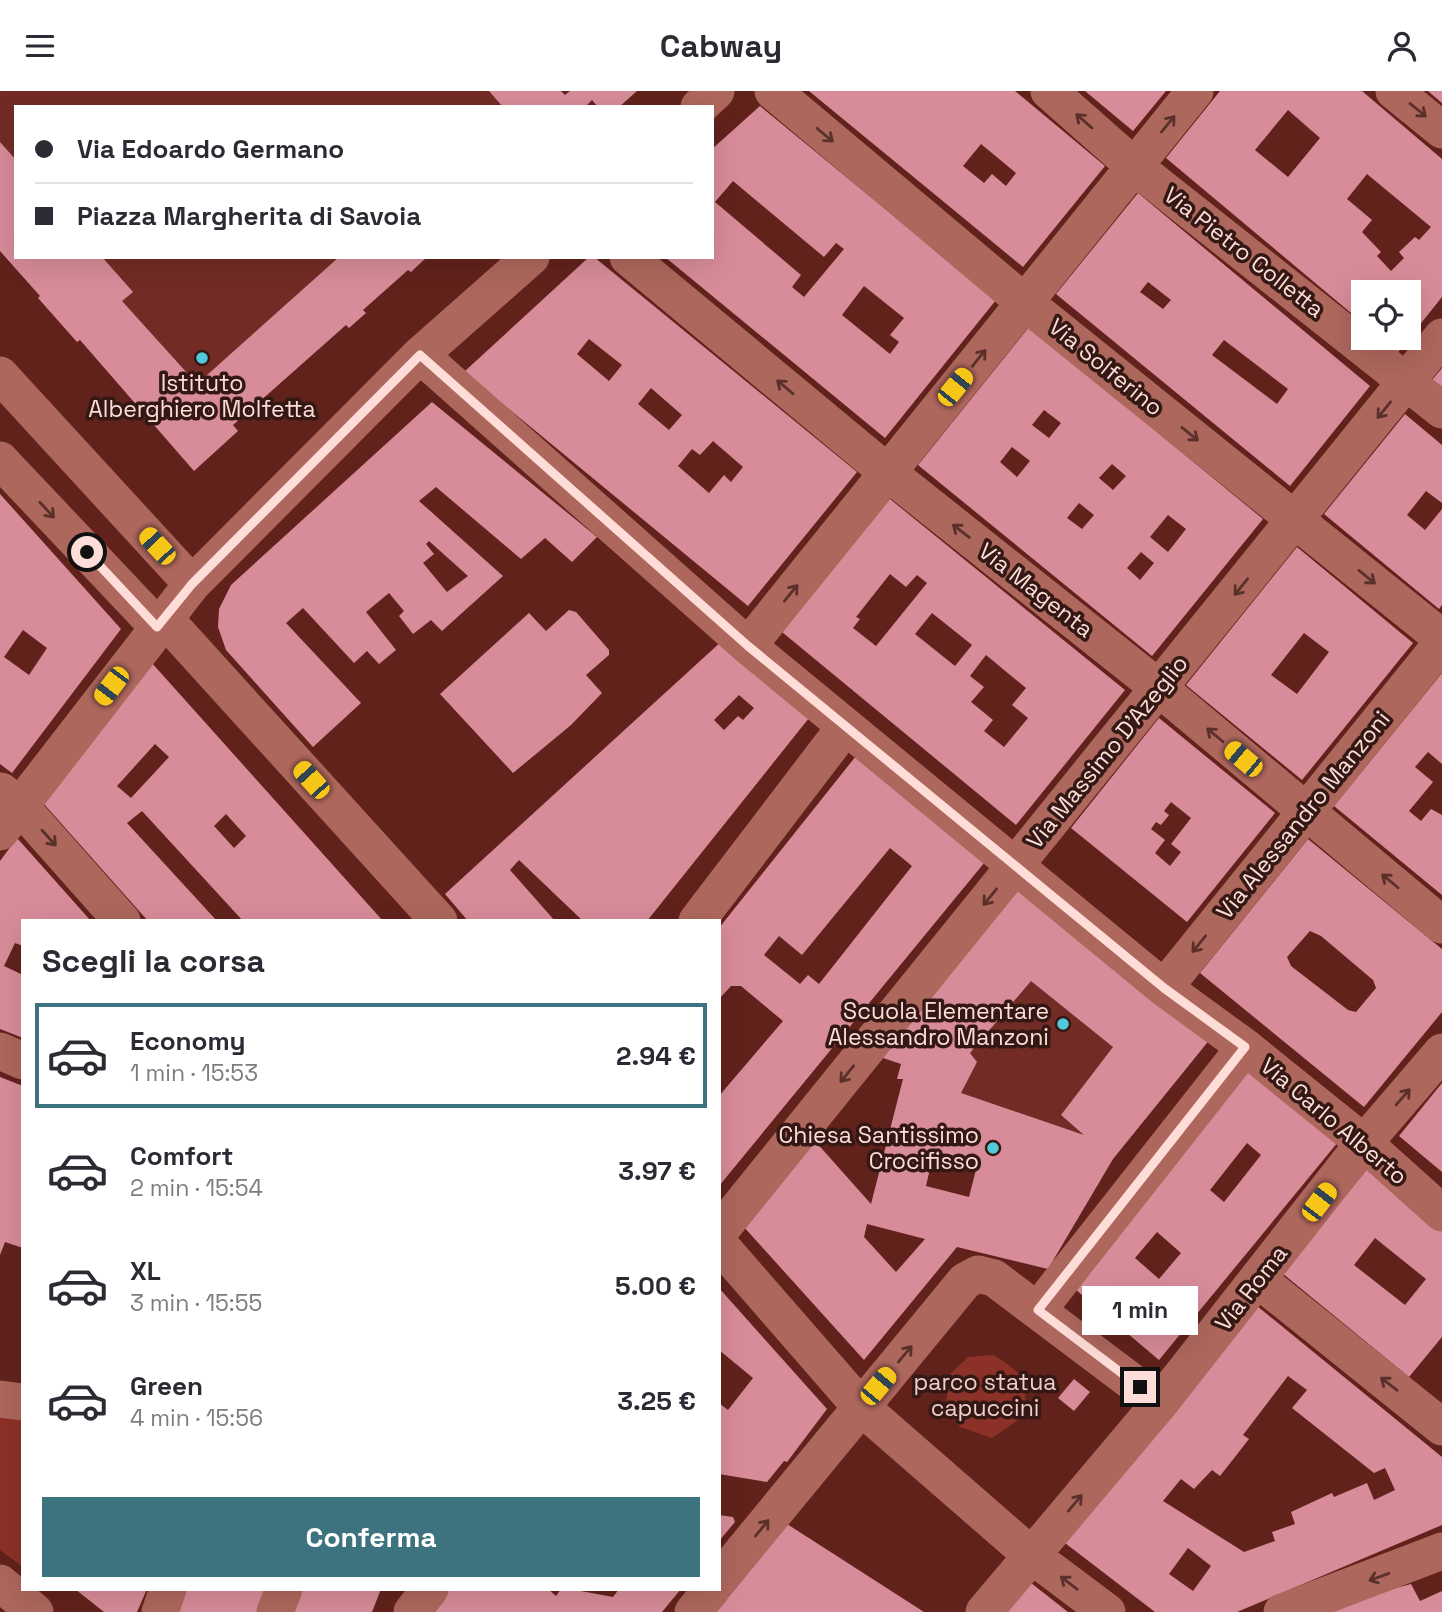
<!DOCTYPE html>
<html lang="it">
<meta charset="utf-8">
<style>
body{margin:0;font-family:"Space Grotesk",sans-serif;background:#f2f2f3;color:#2b2b33;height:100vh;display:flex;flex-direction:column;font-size:26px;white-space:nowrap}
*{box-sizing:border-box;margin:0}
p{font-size:23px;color:#7c7c81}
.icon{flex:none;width:38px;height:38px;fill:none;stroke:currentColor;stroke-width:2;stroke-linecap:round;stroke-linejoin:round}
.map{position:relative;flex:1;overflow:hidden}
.drawer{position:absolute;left:21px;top:828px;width:700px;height:672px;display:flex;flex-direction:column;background:#fff;border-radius:0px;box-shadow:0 7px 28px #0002}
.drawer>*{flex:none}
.guide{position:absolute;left:14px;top:14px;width:700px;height:154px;border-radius:0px;box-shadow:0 7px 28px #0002;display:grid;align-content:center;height:154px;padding:0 21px;background:#fff}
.buttons{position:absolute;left:1351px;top:189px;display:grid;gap:14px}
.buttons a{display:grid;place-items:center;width:70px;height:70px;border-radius:0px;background:#fff;box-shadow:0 7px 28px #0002;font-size:35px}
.end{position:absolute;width:32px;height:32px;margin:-16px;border:9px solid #feddd8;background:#111;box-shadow:0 0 0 4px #111}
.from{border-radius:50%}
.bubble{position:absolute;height:49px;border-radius:0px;background:#fff;box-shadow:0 7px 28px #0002;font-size:23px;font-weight:600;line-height:49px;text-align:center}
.car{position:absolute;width:21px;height:42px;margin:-21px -10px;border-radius:9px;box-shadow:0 0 5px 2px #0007;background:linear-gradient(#f5c518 24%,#345 0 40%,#f5c518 0 76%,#345 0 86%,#f5c518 0)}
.guide b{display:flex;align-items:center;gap:24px;height:66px;font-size:26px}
.guide b+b{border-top:2px solid #e1e1e2}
.guide i{width:18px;height:18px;background:#2b2b33}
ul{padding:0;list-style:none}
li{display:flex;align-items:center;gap:21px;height:105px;margin:0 14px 10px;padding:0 7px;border:4px solid transparent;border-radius:0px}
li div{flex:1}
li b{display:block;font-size:26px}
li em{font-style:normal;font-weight:600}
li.active{border-color:#3d737f}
li>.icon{width:63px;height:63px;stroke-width:1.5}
h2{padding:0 21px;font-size:32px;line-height:84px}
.cta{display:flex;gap:14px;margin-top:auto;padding:14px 21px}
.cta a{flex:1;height:80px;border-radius:0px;background:#3d737f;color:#fff;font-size:28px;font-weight:600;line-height:80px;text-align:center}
header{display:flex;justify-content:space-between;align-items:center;height:91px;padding:0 21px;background:#fff;font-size:32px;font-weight:600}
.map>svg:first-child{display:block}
.built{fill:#732c25}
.green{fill:#8c3128}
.building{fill:#d88c99;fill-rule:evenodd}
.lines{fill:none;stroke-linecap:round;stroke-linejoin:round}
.minor{stroke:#ae675d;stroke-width:37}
.oneway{stroke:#59302a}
.route{stroke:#feddd8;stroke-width:9}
.poi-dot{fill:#53cadc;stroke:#341814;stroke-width:2.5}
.labels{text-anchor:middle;stroke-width:7;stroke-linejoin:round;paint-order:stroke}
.street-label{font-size:23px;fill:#feddd8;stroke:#341814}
.poi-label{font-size:23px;fill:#feddd8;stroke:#341814;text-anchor:end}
.park-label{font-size:23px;fill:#efcfca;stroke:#341814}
</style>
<header><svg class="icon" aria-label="menu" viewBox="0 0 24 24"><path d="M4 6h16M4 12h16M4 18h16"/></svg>Cabway<svg class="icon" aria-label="person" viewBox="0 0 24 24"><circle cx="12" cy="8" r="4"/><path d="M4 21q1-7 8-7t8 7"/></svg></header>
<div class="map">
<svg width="1442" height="1521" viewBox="0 0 1442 1521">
<rect width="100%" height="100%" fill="#62221c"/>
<path class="built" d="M0 0H540L554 16H16V166H417L190 368 0 154Z
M1020 793 1209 946 1112 1068 959 1003 919 921Z"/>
<path class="green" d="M993 1264C1025 1283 1028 1289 1024 1325L992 1347 960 1336 946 1317 948 1285 968 1266Z
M0 1322 23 1323V1476L0 1459Z"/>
<path class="building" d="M489 0H561L565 4 570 0H637L619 16H598L592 9 585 16H503Z
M809 0H1015L1105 75 1023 176ZM981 53 1016 82 1006 95 992 83 984 92 963 75Z
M1085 0H1166L1133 40Z
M1220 0H1362L1442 68V206L1398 261 1381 247H1409V201H1363V232L1166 67ZM1288 19 1320 47 1288 86 1255 59ZM1367 83 1431 136 1419 149 1415 146 1399 161 1404 167 1391 180 1377 165 1381 161 1362 141 1372 129 1347 108Z
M1428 0H1442V12Z
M760 15 996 209 885 347 665 166H712V58ZM733 90 824 166 836 152 844 158 804 206 792 196 801 184 715 111ZM864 195 904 227 890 244 899 251 890 263 842 224Z
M0 51 16 69V166H102L133 201 122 210 197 293 339 166H427L411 181 408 179 363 219 366 222 349 237 346 234 233 334 238 340 194 380 80 249 77 251 38 207 40 205 0 160Z
M1138 102 1370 295 1290 395 1056 203ZM1148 191 1171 209 1163 218 1140 201ZM1224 249 1288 298 1277 313 1212 264Z
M589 166H594L857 381 748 515 464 281ZM589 248 622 274 609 290 577 263ZM651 297 682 324 669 339 638 313ZM713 350 743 376 731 391 724 384 709 402 678 375 692 358 700 364Z
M1029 236 1263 428 1152 565 918 374ZM1044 319 1061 332 1049 347 1032 334ZM1012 356 1030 370 1017 386 1000 371ZM1112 373 1126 385 1113 399 1099 387ZM1079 412 1094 424 1082 438 1067 427ZM1168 424 1186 438 1168 461 1150 446ZM1141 461 1154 472 1140 489 1127 477Z
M1442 277V297L1432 289Z
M432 311 597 446 572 471 545 447 521 468 436 396 419 410 503 485 442 540 431 529 413 543 399 525 404 520 389 502 366 521 396 559 379 573 367 560 354 572 303 517 286 532 361 612 313 656 226 559 218 536 219 518 231 494ZM429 450 468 485 447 501 423 472 434 463 426 453Z
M1405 323 1442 354V412L1426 400 1407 424 1425 439 1442 418V514L1439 518 1324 423Z
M0 403 121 538 12 682 0 673ZM23 539 47 557 29 584 4 566Z
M890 408 1125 599 1016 734 782 541ZM890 483 906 496 917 484 927 492 876 555 853 537 860 528 856 526ZM932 522 972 554 955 575 915 543ZM986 564 1026 597 1012 614 1028 627 1004 656 984 640 993 629 971 611 984 596 970 585Z
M1297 456 1413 552 1302 689 1186 594ZM1304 542 1329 561 1297 603 1271 584Z
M569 519 576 521 609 559V564L586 584 602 602 571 634 513 682 440 603 529 522 546 540Z
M723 549 813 622 647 830H583L519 769 510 779 555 830H468L445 803ZM739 604 754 617 743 629 738 625 724 639 714 629Z
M151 571 383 830H243L142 720 127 732 217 830H148L44 713ZM155 653 169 666 131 707 117 695ZM226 723 246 745 234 757 214 735Z
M1442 582V673L1428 661 1415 676 1433 691 1409 720 1421 730 1431 718 1442 724V804L1334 715Z
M1159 627 1275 722 1187 831 1071 737ZM1171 711 1191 727 1171 753 1181 761 1170 775 1155 762 1165 749 1151 738 1156 731 1161 734 1169 724 1164 720Z
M860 660 989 766 719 1095V1005L783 930 741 895H731L719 908V837ZM890 757 912 775 819 893 808 884 800 893 764 864 779 845 802 864Z
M17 747 91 830H23V855L15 852 4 875 23 884V947L0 938V770Z
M1308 748 1442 858V921L1364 1016 1200 882ZM1310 840 1321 845 1373 889 1376 897 1356 921 1348 919 1291 875 1287 866Z
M1023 794 1211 947 1113 1068 1048 1178 957 1156 864 1269 743 1135 815 1050 871 1113 903 988H897L901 973 880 966ZM1031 890 1113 956 1061 1024 1084 1044 961 1002 977 971 970 962ZM934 1060 978 1071 969 1106 926 1095ZM867 1133 925 1148 896 1181 864 1146Z
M1245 975 1338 1051 1159 1269 1069 1193ZM1247 1052 1261 1064 1224 1111 1210 1099ZM1157 1141 1181 1162 1159 1188 1135 1167Z
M0 986 23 995V1157L5 1151 0 1164Z
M1442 992V1081L1399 1045Z
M1369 1076 1442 1136V1246L1409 1286 1282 1182ZM1375 1147 1426 1188 1405 1214 1354 1174Z
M719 1197 827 1318 787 1371 784 1370 767 1391 719 1383V1312L728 1319 753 1287 719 1259Z
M1257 1215 1442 1366V1434L1237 1521H1155L1065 1452ZM1288 1285 1307 1299 1292 1317 1374 1382 1385 1377 1395 1399 1374 1409 1367 1392 1334 1406 1332 1402 1291 1421 1295 1433 1272 1441 1275 1450 1244 1461 1163 1410 1181 1388 1194 1398 1212 1379 1220 1385 1249 1348 1243 1344ZM1188 1457 1211 1475 1193 1500 1169 1483Z
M1074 1288 1090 1301 1074 1320 1058 1307Z
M719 1424 733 1426 735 1431 719 1450Z
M787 1433 924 1521H716Z
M1031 1492 1068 1521H1007Z
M1411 1493 1420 1510 1442 1500V1521H1306Z
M75 1498H147L137 1521H104Z
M177 1498H269L261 1521H168Z
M291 1498H381L372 1521H283Z
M450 1498H548L556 1505 561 1498H570L613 1506 619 1498H681L662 1521H431Z"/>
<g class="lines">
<path class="minor" d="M773 0 1023 210 1442 547
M1049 0 1134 75 1442 319
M1394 0 1442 39
M699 16 716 0
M628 166 887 381 1159 597 1442 834
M420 264 748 555 1164 897 1245 956 1364 1052 1442 1122
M0 284 192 493
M0 369 157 535
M164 527 439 830
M748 555 1195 0
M1 700 20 715 122 830
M0 741 192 493 420 264 531 166
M697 830 845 636
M1164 897 1442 552
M0 960 23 970
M719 1141 1442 246
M719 1153 861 1316 1031 1464 1107 1521
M1259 1189 1442 1336
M1038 1219 1245 956
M0 1308 23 1311
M719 1489 965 1190 978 1183 994 1187 1160 1312
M0 1492 35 1521
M160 1521 168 1498
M275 1521 284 1498
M412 1521 430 1498
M693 1521 712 1498
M984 1521 1160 1312 1364 1052 1442 961
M1282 1521 1442 1460"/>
</g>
<defs><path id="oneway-shaft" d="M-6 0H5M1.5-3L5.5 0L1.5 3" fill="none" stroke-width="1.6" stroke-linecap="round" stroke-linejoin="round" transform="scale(1.75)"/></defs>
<g class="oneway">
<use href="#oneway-shaft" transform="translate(1418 19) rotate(39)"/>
<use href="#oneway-shaft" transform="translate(1084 30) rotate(-139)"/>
<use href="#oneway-shaft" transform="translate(1168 33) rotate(-51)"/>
<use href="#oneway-shaft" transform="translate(825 44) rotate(40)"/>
<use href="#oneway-shaft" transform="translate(979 267) rotate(-51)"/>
<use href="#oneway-shaft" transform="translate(785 296) rotate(-140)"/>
<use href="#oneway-shaft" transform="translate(1384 319) rotate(129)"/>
<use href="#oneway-shaft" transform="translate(1190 343) rotate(39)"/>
<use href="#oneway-shaft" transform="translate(47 419) rotate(47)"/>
<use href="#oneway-shaft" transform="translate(961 440) rotate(-142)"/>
<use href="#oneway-shaft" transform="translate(1367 486) rotate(39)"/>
<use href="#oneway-shaft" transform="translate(1241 496) rotate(129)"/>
<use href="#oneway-shaft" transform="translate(791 502) rotate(-51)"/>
<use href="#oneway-shaft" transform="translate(1215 644) rotate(-140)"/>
<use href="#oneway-shaft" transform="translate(49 747) rotate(48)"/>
<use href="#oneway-shaft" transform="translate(1390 790) rotate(-140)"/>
<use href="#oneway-shaft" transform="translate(990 806) rotate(129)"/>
<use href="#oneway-shaft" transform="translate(1199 853) rotate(129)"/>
<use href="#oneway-shaft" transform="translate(847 983) rotate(129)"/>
<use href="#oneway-shaft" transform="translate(1403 1006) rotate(-49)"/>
<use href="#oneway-shaft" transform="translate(905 1263) rotate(-50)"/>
<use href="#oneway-shaft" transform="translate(1389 1293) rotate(-142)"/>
<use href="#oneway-shaft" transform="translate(1075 1412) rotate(-50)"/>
<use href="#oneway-shaft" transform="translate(762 1437) rotate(-51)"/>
<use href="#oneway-shaft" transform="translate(1379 1486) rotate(160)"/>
<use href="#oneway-shaft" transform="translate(1069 1492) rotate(-143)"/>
</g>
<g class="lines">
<path class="route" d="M87 461 157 536 192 493 420 264 748 555 1164 897 1245 956 1038 1219 1140 1296"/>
</g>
<g class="poi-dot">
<circle cx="202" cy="267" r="7"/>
<circle cx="1063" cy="933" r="7"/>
<circle cx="993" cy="1057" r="7"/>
</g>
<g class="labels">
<g class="street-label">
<text transform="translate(1244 161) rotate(38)" y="8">Via Pietro Colletta</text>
<text transform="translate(1106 276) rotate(39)" y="8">Via Solferino</text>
<text transform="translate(1036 499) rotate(38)" y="8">Via Magenta</text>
<text transform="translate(1107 661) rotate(-51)" y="8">Via Massimo D'Azeglio</text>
<text transform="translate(1303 724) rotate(-51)" y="8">Via Alessandro Manzoni</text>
<text transform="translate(1334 1030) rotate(40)" y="8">Via Carlo Alberto</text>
<text transform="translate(1251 1197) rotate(-52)" y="8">Via Roma</text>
</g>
<g class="poi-label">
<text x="202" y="300" text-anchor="middle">Istituto<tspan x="202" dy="26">Alberghiero Molfetta</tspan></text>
<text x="1049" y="928">Scuola Elementare<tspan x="1049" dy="26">Alessandro Manzoni</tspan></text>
<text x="979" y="1052">Chiesa Santissimo<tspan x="979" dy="26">Crocifisso</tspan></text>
</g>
<g class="park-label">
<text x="985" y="1299">parco statua<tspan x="985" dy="26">capuccini</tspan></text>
</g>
</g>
</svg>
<div class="buttons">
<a><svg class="icon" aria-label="locate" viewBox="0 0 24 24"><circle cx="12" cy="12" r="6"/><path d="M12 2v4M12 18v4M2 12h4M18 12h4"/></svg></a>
</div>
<i class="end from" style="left:87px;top:461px"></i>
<i class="end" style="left:1140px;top:1296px"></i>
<div class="bubble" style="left:1082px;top:1195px;width:116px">1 min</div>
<i class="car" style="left:955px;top:296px;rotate:39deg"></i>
<i class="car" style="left:157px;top:455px;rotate:317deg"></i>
<i class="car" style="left:111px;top:595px;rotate:217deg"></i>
<i class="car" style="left:1243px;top:668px;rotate:310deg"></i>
<i class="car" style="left:311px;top:689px;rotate:318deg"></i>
<i class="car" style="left:1319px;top:1111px;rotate:37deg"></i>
<i class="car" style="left:878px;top:1295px;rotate:40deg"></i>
<div class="guide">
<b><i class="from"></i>Via Edoardo Germano</b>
<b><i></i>Piazza Margherita di Savoia</b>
</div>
<section class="drawer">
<h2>Scegli la corsa</h2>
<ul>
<li class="active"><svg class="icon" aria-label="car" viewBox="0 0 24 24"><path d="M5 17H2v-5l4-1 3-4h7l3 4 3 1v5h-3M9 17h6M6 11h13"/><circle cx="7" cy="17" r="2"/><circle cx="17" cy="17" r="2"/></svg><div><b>Economy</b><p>1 min · 15:53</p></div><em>2.94 €</em></li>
<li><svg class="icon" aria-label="car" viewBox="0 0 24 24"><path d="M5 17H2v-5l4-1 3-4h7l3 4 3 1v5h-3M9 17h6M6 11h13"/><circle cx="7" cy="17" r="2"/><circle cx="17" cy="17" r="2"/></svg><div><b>Comfort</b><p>2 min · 15:54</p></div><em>3.97 €</em></li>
<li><svg class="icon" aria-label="car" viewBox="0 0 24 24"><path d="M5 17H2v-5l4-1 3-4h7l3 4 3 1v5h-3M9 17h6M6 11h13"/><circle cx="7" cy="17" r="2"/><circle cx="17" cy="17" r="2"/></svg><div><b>XL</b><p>3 min · 15:55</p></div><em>5.00 €</em></li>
<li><svg class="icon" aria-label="car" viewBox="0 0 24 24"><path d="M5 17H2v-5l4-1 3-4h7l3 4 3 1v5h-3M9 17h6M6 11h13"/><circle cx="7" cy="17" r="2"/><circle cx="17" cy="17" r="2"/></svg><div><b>Green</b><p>4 min · 15:56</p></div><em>3.25 €</em></li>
</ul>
<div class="cta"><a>Conferma</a></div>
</section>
</div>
